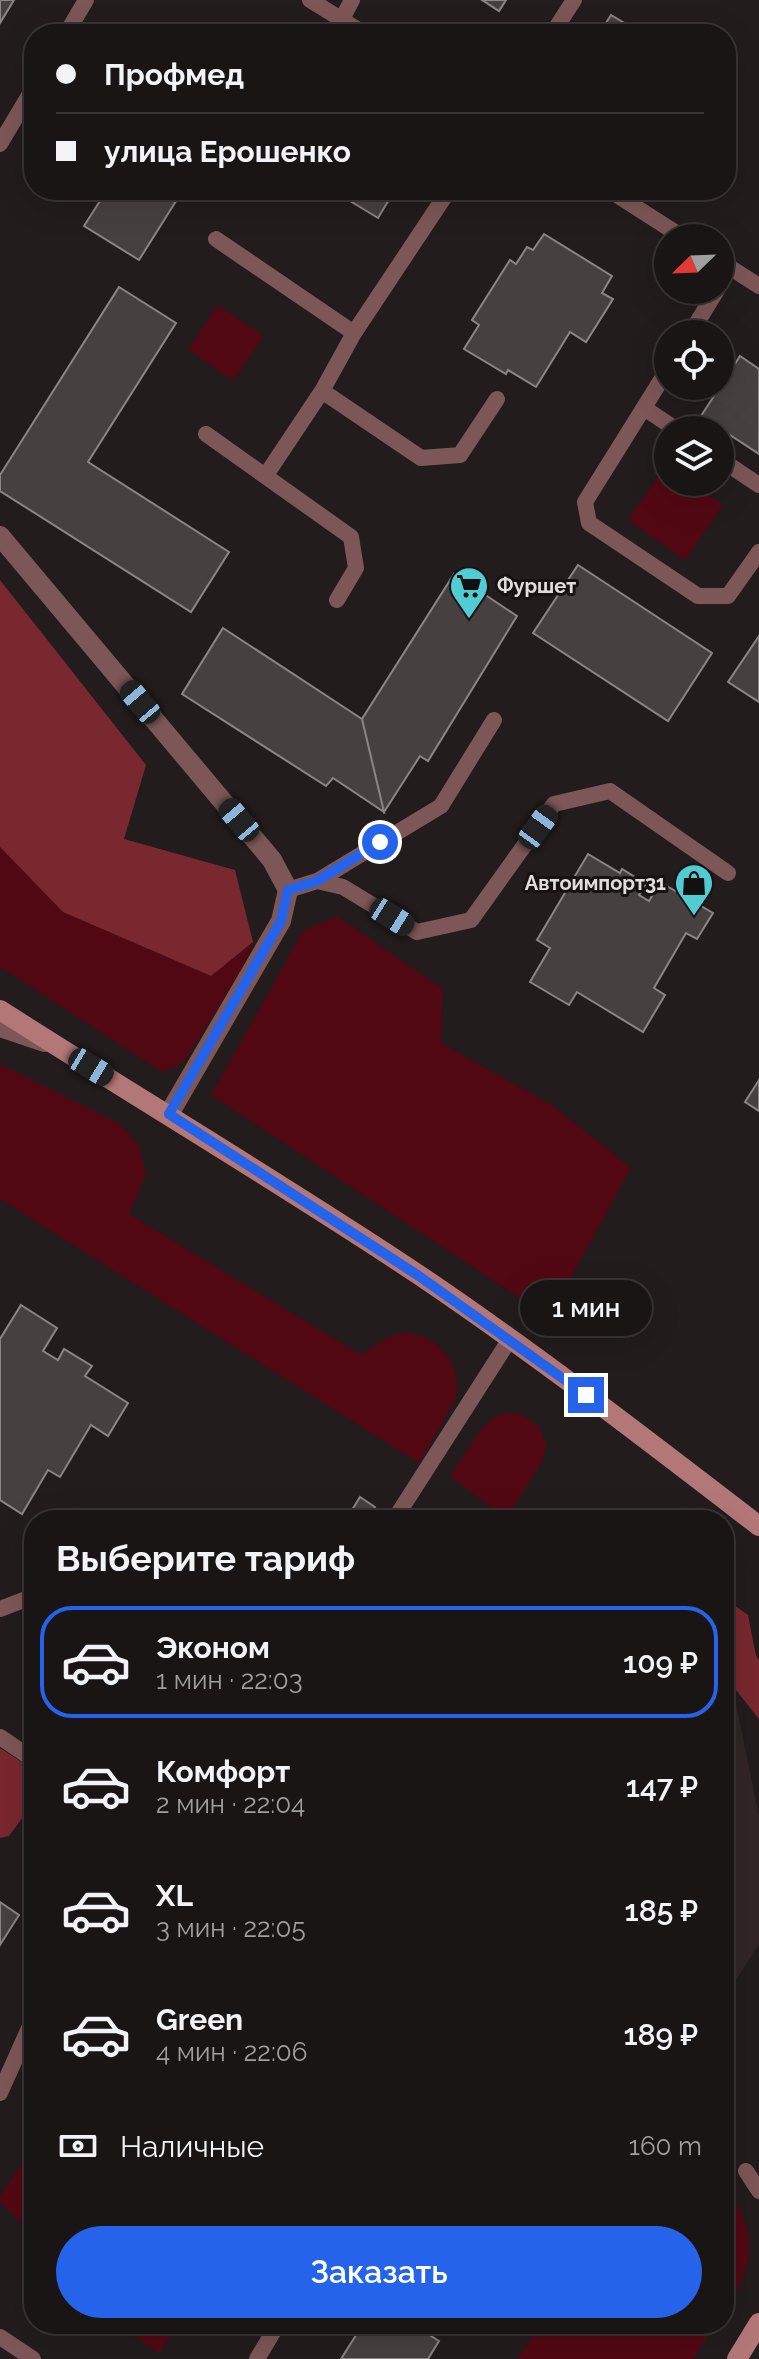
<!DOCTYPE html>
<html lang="ru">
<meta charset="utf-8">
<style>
body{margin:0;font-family:Raleway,sans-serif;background:#272222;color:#f1f3f6;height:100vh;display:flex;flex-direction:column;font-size:30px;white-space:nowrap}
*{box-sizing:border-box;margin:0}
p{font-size:26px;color:#9f9fa0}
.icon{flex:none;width:44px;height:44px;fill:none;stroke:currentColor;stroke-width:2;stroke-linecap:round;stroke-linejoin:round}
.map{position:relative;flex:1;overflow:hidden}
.drawer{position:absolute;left:24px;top:1510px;width:710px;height:824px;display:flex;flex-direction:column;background:#1a1515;border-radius:32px;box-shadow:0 8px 32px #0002,0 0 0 2px #383434}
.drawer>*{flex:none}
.guide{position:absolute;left:24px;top:24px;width:712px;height:176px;border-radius:32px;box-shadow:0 8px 32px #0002,0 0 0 2px #383434;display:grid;align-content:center;height:176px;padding:0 32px;background:#1a1515}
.needle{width:52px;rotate:247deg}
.tools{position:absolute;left:654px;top:224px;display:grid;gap:16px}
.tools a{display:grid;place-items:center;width:80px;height:80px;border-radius:50%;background:#1a1515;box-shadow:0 8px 32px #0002,0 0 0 2px #383434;font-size:40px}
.end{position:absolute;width:36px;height:36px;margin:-18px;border:10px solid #2563eb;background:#fff;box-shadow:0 0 0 4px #fff}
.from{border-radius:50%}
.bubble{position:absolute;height:56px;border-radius:28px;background:#1a1515;box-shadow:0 8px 32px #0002,0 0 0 2px #383434;font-size:26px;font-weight:600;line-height:56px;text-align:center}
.car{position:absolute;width:24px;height:48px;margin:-24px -12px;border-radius:10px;box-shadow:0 0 6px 2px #0007;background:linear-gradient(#222 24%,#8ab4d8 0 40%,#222 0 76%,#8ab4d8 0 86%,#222 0)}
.guide b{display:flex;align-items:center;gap:28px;height:76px;font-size:30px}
.guide b+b{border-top:2px solid #383434}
.guide i{width:20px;height:20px;background:#f1f3f6}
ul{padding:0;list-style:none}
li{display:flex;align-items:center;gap:24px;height:112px;margin:0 16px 12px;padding:0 16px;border:4px solid transparent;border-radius:32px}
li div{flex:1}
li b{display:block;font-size:30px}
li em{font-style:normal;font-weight:600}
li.selected{border-color:#2563eb}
li>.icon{width:72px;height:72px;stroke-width:1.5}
h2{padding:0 32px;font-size:36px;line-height:96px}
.pay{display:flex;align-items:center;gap:20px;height:88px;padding:0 32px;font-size:30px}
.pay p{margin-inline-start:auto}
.primary-button{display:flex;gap:16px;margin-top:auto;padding:16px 32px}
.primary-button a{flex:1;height:92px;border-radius:48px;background:#2563eb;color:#fff;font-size:32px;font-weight:600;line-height:92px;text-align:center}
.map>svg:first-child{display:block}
.built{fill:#312525}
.green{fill:#520813}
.forest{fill:#78282e}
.building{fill:#474040;stroke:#8c8585;stroke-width:2}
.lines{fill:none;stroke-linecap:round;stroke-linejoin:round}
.lane{stroke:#7d5757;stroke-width:16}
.street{stroke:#7d5757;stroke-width:20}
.secondary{stroke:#b47777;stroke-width:20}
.route{stroke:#2563eb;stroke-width:10}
.labels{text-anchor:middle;stroke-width:6;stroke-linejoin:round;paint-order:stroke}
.poi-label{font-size:20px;font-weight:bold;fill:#e1dddd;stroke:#181313;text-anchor:start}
</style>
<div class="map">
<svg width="759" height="2359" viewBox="0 0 759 2359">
<rect width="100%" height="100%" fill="#221c1c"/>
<path class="built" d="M724 1696 736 1704 759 1816V1944L724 1999Z"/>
<path class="green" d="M218 305 264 336 233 381 188 349Z
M666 465 668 467V482H690L723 505 685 560 628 520Z
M0 847 63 912 210 976 253 942 243 967 183 1063 162 1072 0 967Z
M337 916 443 989 441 1043 552 1105 631 1168 549 1317 211 1095 303 931Z
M0 1064 120 1124 139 1146 146 1174 129 1214 361 1355C374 1347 390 1333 405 1333 434 1333 461 1363 457 1391 454 1407 428 1446 419 1463L0 1199Z
M518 1413 538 1425 547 1444 541 1463 506 1519 450 1476 482 1428 499 1414Z
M34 2146V2235L0 2202V2196Z
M724 2185C759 2230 756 2264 724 2312Z
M117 2324H178L159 2353Z
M541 2324H716L693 2359H517Z"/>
<path class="forest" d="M0 580 146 765 124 839 235 870 253 942 211 976 63 912 0 847Z
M724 1598 748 1615 756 1656 759 1660V1719L724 1675Z
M0 1748 34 1770V1802L9 1836 0 1838Z"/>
<path class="building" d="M0 0H14L0 23Z
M482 0H506L499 11Z
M611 15 643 34H599Z
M107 190H183L139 260 84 226Z
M332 190H395L378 218Z
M544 234 612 276 602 293 613 299 586 342 570 332 536 387 508 370 506 374 464 349 479 325 472 320 510 260 516 264 527 247 533 250Z
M119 287 176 323 88 462 229 552 191 612 0 491V475Z
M740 356 759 369V454L701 416Z
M578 565 712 653 668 721 533 633Z
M454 574 517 616 428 761 420 756 384 812 362 719Z
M223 628 362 719 384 812 333 778 326 786 182 694Z
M759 636V702L728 682Z
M588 854 620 873 622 869 646 884 639 895 649 901 660 882 713 913 697 939 686 933 654 988 665 995 643 1032 577 992 569 1005 530 982 550 948 537 940Z
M759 1080V1111L745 1102Z
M21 1305 57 1328 43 1351 58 1360 64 1349 92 1366 85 1376 128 1403 108 1436 91 1425 60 1477 48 1470 22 1514 0 1500V1339Z
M360 1497 375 1507 367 1520H351L347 1518Z
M0 1902 19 1915 0 1945Z
M363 2324H412L439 2341 428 2359H341Z"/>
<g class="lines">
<path class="lane" d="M310 0 365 34
M342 19 352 0
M66 34 86 0
M552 34 574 0
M0 144 34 87
M609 190 684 238
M216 239 354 333
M720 261 759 286
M690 334 717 290
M668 369 585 502 589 523 698 596H728L759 552
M322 391 421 458 460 455 497 399
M644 408 677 430
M206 434 351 537 356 568 337 600
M720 459 759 485
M266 475 322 391 354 333 449 190
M317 881 441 806 494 720
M288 890 317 881 343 887 417 932 471 920 554 804 610 791 728 873
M0 1029 44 1044
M394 1520 510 1339
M0 1609 34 1596
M0 1737 34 1760
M0 2093 34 2017
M746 2171 759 2191
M0 2337 33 2359
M257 2359 278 2324"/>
<path class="street" d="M0 536 272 860 288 890 281 921 169 1114"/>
<path class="secondary" d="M0 1010C139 1099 281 1183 419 1275 536 1354 647 1440 759 1526
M737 2359 759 2323"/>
</g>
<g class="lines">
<path class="route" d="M380 842 317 881 288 890 281 921 169 1114 419 1276 586 1395"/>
</g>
<defs>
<g id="supermarket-pin" transform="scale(2)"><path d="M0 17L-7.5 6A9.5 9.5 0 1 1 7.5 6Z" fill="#51ccd2" stroke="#181313"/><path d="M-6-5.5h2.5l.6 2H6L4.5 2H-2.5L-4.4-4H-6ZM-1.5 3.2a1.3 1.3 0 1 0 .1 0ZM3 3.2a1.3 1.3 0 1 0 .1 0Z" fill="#111"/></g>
<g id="shop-pin" transform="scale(2)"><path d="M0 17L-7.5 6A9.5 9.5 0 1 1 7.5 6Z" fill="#51ccd2" stroke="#181313"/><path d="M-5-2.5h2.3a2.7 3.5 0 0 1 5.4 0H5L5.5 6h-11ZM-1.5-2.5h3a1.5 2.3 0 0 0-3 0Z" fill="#111"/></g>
</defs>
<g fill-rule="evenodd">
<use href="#supermarket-pin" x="469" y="586"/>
<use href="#shop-pin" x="694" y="883"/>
</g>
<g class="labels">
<g class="poi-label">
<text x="497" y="593">Фуршет</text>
<text x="666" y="890" text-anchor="end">Автоимпорт31</text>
</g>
</g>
</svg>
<div class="tools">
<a><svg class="needle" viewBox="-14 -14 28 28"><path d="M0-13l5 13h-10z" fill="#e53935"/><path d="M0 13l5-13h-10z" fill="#9f9fa0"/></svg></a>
<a><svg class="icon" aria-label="locate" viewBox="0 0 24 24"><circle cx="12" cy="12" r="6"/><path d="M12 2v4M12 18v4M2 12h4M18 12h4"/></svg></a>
<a><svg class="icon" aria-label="layers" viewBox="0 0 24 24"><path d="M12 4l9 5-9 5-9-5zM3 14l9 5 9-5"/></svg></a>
</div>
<i class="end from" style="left:380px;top:842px"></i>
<i class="end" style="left:586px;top:1395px"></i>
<div class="bubble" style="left:520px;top:1280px;width:132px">1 мин</div>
<i class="car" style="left:140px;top:702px;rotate:320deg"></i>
<i class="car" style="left:239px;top:820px;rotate:320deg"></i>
<i class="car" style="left:538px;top:827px;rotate:36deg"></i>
<i class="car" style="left:392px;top:917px;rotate:122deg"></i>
<i class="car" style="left:91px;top:1067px;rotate:121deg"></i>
<div class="guide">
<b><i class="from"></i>Профмед</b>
<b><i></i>улица Ерошенко</b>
</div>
<section class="drawer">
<h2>Выберите тариф</h2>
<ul>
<li class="selected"><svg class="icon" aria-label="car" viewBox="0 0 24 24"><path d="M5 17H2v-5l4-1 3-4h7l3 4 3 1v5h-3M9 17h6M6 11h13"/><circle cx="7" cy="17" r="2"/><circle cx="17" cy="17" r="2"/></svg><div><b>Эконом</b><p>1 мин · 22:03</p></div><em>109 ₽</em></li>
<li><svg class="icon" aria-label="car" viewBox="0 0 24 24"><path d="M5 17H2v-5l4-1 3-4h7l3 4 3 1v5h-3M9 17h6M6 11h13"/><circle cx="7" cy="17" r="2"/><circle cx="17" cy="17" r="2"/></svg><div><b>Комфорт</b><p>2 мин · 22:04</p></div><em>147 ₽</em></li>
<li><svg class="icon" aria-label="car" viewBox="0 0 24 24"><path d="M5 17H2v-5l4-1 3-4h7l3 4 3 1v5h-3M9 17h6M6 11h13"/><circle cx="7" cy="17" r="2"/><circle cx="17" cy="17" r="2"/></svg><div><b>XL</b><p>3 мин · 22:05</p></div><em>185 ₽</em></li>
<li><svg class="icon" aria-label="car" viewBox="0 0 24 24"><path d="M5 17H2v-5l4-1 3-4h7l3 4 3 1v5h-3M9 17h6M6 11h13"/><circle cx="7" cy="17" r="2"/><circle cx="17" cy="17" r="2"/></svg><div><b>Green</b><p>4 мин · 22:06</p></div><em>189 ₽</em></li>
</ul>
<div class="pay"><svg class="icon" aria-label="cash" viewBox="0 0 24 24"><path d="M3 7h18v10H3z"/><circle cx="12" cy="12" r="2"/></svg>Наличные<p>160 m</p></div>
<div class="primary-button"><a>Заказать</a></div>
</section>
</div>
